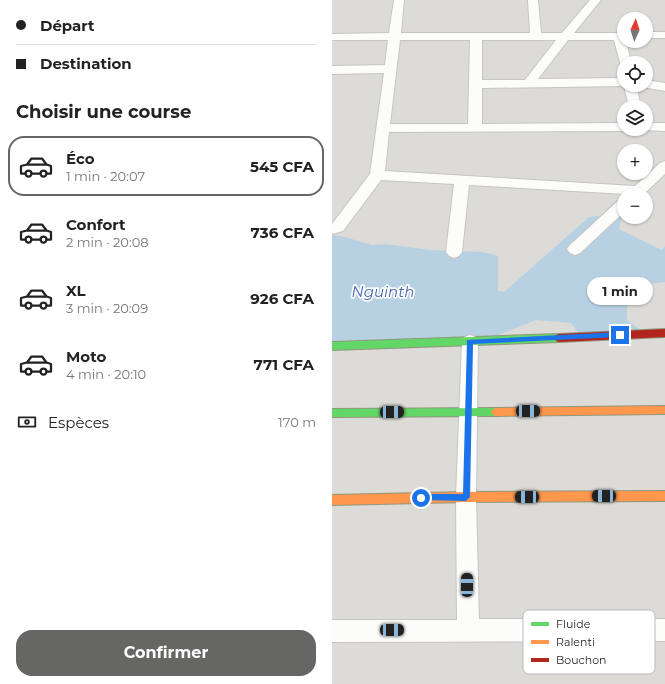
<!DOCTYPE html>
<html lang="fr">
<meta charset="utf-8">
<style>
body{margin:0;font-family:Montserrat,sans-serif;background:#f2f2f2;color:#222;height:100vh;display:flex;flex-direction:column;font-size:15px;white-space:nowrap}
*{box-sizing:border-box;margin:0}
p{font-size:13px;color:#767676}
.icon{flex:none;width:22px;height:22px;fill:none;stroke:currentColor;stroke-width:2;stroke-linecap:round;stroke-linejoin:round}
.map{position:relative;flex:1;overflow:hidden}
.side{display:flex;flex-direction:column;background:#fff;width:332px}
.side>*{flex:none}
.hud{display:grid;align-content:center;height:88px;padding:0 16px;background:#fff}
.needle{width:26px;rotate:4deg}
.fabs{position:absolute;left:285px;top:12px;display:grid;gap:8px}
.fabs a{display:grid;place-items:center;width:36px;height:36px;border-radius:50%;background:#fff;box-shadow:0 1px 3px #0004;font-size:20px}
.end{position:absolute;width:18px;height:18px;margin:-9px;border:5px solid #1a73e8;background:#fff;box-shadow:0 0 0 2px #fff}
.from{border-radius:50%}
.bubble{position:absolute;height:28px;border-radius:14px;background:#fff;box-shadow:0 1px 3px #0004;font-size:13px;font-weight:700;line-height:28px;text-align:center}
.car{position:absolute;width:12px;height:24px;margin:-12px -6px;border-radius:5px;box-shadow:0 0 3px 1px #0007;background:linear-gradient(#222 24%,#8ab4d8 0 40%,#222 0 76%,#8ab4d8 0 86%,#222 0)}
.hud b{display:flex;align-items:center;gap:14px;height:38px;font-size:15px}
.hud b+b{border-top:1px solid #e0e0e0}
.hud i{width:10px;height:10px;background:#222}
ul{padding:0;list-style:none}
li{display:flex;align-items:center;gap:12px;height:60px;margin:0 8px 6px;padding:0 8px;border:2px solid transparent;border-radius:16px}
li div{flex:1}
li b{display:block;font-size:15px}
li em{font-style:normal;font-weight:700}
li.on{border-color:#666664}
li>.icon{width:36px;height:36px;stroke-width:1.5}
h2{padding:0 16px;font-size:18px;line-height:48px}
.pay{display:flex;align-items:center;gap:10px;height:44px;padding:0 16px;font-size:15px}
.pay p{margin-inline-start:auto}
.button{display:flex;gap:8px;margin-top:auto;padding:8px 16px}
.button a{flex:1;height:46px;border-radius:16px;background:#666664;color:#fff;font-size:16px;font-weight:700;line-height:46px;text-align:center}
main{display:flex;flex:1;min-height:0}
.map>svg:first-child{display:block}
.residential{fill:#dcdbd8;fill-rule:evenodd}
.water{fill:#b8d1e2}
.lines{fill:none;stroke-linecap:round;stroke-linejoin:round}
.street-casing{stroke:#c5c5c3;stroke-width:2}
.fast-casing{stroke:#91977e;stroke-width:2}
.slow-casing{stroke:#91977e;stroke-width:2}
.jam-casing{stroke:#91977e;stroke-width:2}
.street{fill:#fcfcfb;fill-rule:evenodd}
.fast{fill:#63d668;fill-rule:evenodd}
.slow{fill:#ff974d;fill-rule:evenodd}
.jam{fill:#b3261e;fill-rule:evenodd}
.route{fill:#1a73e8}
.labels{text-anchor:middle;stroke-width:3.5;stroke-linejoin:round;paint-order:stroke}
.water-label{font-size:15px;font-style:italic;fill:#4566b4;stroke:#fff}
.key{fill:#fff;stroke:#bcbcbc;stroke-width:1}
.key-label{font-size:11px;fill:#1e1e1e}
</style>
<main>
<section class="side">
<div class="hud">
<b><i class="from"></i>Départ</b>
<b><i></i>Destination</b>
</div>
<h2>Choisir une course</h2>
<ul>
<li class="on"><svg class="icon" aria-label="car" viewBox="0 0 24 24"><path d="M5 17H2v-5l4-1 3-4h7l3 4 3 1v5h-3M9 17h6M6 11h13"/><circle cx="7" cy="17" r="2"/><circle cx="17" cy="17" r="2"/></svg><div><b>Éco</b><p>1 min · 20:07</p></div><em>545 CFA</em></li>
<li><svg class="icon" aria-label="car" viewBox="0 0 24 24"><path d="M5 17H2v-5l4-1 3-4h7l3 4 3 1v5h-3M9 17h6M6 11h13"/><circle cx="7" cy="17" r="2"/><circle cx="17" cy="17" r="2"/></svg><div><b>Confort</b><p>2 min · 20:08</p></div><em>736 CFA</em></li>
<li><svg class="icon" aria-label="car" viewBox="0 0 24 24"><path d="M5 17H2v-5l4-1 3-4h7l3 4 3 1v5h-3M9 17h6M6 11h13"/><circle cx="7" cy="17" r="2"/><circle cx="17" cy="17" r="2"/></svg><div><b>XL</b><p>3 min · 20:09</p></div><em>926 CFA</em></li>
<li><svg class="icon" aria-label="car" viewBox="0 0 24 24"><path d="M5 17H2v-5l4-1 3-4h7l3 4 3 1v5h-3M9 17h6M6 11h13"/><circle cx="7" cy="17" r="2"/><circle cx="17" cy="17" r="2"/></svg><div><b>Moto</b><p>4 min · 20:10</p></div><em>771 CFA</em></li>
</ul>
<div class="pay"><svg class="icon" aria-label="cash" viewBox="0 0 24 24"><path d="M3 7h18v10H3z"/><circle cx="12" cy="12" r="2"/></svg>Espèces<p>170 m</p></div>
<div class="button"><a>Confirmer</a></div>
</section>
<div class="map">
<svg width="333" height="684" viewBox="0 0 333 684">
<rect width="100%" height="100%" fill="#edece7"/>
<path class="residential" d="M0 0H333V684H0ZM292 19H314V41H292ZM292 63H314V85H292ZM292 107H314V129H292ZM292 151H314V173H292ZM292 195H314V217H292Z"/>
<path class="water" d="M292 198V216L289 220 287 229 330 250 333 246V282L295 286V320L310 331 247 334 239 323 204 320 162 337 0 341V235L13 237 40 245 53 244 98 250 151 252 166 256V291L172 292 257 217 268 216 282 202Z"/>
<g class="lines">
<g class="street-casing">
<path id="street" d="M62 0H72L69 33H198L196 0H206L209 33H230L258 0H269L242 33H292V41H294L299 63H292V66H289L282 40H236L206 79 292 78V85H304L309 107H297L292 86 150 88V124L292 123V129H297L292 131 57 132 53 171 303 186 328 163 333 161V174L311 195 137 185 130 252 127 256 122 258 117 256 114 252 122 184 49 180 11 231 0 234V224L38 174 52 73 0 74V66L53 65 56 40H0V34L57 33ZM68 40H138L136 124H58ZM150 40H224L193 80H150Z
M314 32H333V38H314Z
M314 80 333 83V91L310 87 308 85H314Z
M314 123H333V131L309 130 314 129Z
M292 199V212L248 253 243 255 238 253 235 249 238 245 287 200Z
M138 335 144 337 146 342 144 497 147 619H333V641L0 642V620H125L124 497 130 342 132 337Z"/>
</g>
<g class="fast-casing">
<path id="fast" d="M227 334 230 335 231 338 230 341 227 342 0 350V342Z
M164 408 167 409 169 412 167 415 164 416 0 417V409Z"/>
</g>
<g class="slow-casing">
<path id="slow" d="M333 406V414L164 416 161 415 159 412 161 409 164 408Z
M333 491V501L134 502 0 505V495L134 492Z"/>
</g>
<g class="jam-casing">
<path id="jam" d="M333 329V337L227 342 224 341 223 338 224 335 227 334Z"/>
</g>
<use href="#street" class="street"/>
<use href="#fast" class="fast"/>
<use href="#slow" class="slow"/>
<use href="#jam" class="jam"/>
</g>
<path class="route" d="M288 332 291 335 288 337 141 344 138 497 134 501 87 500V496L89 494H131L135 340Z"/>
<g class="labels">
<g class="water-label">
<text x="51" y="297">Nguinth</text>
</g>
</g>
<rect x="191" y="610" width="132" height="64" rx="6" class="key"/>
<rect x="199" y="622" width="18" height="4" fill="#63d668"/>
<rect x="199" y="640" width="18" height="4" fill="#ff974d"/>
<rect x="199" y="658" width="18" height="4" fill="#b3261e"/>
<g class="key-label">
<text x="224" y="628">Fluide</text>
<text x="224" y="646">Ralenti</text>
<text x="224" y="664">Bouchon</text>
</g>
</svg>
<div class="fabs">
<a><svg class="needle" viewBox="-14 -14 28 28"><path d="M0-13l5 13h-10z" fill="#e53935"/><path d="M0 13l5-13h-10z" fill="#767676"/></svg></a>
<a><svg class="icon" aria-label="locate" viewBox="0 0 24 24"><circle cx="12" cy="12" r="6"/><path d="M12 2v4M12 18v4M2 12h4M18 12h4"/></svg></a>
<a><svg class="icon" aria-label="layers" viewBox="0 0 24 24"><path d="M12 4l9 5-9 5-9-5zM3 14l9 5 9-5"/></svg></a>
<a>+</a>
<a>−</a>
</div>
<i class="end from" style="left:89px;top:498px"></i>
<i class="end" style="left:288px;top:335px"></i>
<div class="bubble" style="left:255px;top:277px;width:66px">1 min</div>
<i class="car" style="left:196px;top:411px;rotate:90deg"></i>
<i class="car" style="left:60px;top:412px;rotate:89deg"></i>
<i class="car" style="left:272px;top:496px;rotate:270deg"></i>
<i class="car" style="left:195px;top:497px;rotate:270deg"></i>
<i class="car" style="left:135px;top:585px;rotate:0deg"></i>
<i class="car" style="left:60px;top:630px;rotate:90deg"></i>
</div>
</main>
